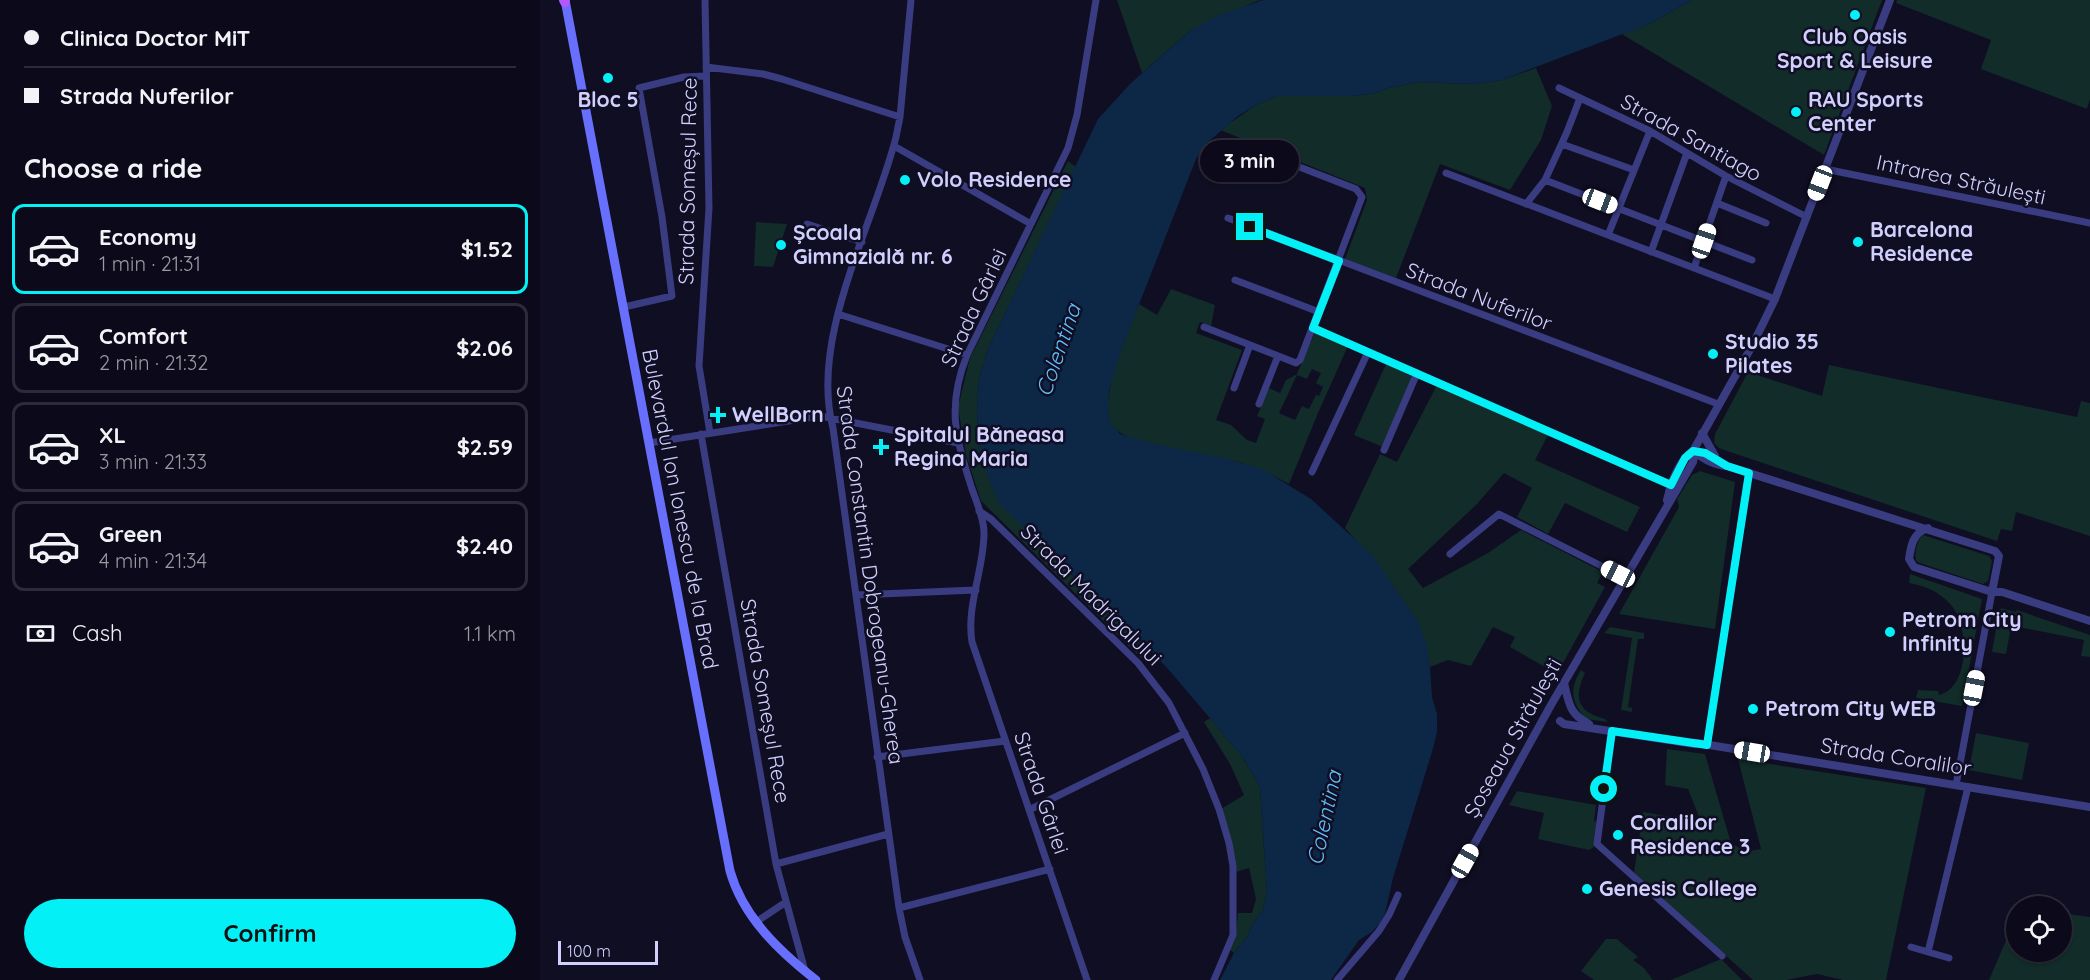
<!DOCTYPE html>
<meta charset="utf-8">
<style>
body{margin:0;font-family:Quicksand,sans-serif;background:#1a1827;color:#f1f3f6;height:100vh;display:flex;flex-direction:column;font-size:22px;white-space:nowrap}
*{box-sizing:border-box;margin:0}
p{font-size:20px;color:#9a9aa2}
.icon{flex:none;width:33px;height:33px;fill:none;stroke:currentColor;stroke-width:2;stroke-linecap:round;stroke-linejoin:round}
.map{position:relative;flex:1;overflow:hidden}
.side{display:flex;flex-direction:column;background:#0c0a1a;width:540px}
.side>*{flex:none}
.guide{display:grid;align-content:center;height:132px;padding:0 24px;background:#0c0a1a}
.fabs{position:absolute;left:1466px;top:896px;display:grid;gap:12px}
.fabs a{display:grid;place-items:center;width:66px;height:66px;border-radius:50%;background:#0c0a1a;box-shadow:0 2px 4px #0004,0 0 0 2px #2c2b39;font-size:30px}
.scale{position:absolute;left:18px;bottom:15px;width:100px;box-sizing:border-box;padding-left:6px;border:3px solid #d1cffe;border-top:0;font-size:16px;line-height:21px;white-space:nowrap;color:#d1cffe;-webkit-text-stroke:4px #100e22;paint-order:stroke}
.end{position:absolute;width:27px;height:27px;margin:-14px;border:8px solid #03f0f6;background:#111;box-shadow:0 0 0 3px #111}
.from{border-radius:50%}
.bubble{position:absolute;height:42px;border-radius:21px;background:#0c0a1a;box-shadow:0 2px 4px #0004,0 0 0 2px #2c2b39;font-size:20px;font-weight:700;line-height:42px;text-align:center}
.car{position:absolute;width:18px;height:36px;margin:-18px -9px;border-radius:8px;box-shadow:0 0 4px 2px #0007;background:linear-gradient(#fff 24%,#345 0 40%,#fff 0 76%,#345 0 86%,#fff 0)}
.guide b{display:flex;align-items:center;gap:21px;height:57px;font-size:22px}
.guide b+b{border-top:2px solid #2c2b39}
.guide i{width:15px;height:15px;background:#f1f3f6}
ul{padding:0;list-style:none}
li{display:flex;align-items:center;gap:18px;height:90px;margin:0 12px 9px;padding:0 12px;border:3px solid #2c2b39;border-radius:12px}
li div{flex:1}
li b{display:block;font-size:22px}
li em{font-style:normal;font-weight:700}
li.selected{border-color:#03f0f6}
li>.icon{width:54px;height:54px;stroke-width:1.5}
h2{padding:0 24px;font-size:27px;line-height:72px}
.pay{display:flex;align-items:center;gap:15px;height:66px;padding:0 24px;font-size:22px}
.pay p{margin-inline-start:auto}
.cta{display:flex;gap:12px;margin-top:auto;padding:12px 24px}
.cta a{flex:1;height:69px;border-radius:36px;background:#03f0f6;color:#111;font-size:24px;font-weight:700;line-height:69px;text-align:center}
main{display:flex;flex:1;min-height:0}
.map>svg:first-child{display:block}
.green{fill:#112c29;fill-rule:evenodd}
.water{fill:#0d2747}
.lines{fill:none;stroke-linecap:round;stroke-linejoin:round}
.minor{stroke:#393c80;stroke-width:7}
.tertiary{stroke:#393c80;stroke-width:8}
.secondary{stroke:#686ffd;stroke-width:9}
.primary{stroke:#b358fd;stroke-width:10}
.route{stroke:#03f0f6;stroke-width:8}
.poi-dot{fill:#03f0f6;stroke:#100e22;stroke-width:2}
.labels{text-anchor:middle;stroke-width:5;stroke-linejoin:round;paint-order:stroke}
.poi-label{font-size:21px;font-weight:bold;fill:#d1cffe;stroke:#100e22;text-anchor:start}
.street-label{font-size:21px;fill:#d1cffe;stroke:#100e22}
.water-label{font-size:22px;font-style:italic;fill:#5fbffd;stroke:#100e22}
</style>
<main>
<section class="side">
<div class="guide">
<b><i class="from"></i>Clinica Doctor MiT</b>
<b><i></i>Strada Nuferilor</b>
</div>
<h2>Choose a ride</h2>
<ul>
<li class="selected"><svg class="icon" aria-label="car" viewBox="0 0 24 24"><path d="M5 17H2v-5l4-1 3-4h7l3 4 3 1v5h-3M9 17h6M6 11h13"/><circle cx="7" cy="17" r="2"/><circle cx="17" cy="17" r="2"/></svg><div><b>Economy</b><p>1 min · 21:31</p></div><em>$1.52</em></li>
<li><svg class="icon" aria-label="car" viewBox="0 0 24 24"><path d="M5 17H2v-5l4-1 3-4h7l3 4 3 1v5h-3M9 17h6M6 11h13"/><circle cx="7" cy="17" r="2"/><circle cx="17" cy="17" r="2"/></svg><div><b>Comfort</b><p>2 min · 21:32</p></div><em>$2.06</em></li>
<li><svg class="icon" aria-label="car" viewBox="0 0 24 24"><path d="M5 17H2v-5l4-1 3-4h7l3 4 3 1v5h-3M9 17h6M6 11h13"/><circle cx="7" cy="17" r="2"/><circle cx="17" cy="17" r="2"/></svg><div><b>XL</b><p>3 min · 21:33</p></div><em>$2.59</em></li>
<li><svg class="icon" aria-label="car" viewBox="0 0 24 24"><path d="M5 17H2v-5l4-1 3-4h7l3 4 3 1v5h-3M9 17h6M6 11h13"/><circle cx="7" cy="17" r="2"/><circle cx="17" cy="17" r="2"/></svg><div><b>Green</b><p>4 min · 21:34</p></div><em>$2.40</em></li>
</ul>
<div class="pay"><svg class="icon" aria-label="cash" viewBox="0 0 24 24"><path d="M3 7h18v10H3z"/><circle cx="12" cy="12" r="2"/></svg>Cash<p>1.1 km</p></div>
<div class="cta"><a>Confirm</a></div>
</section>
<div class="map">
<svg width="1550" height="980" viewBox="0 0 1550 980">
<rect width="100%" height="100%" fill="#100e22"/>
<path class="green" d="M577 0H723L717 1 650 31 602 73Z
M1152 0H1342L1284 155 1080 33 1109 24Z
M1357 0H1550V99L1547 109 1441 69 1451 40 1356 3Z
M996 68 1012 106 1001 140 970 190 900 164 856 278 805 259 827 200 825 188 680 130 716 105 737 96H813L836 93 848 88 878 82 936 84 962 80Z
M528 161 536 167 448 349 439 379 437 409 439 454 507 551 610 650 601 658 441 501 426 455 418 407 430 358Z
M216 222 247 224 233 267 214 266Z
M631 289 675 305 671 326 660 322 656 333 702 350 676 420 691 425 707 440 716 443 725 419 717 416 729 388 740 393 746 380 757 374 775 332 808 346 778 413 749 484C728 472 708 464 685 459 662 453 580 445 570 423 559 397 589 330 599 304L617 315ZM772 369 781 373 776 383 783 387 779 396 776 395 769 409 762 406 755 420 739 413 757 375 767 379Z
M846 364 872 376 843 447 814 435Z
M1289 365 1537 417 1541 401 1550 403V536L1476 512 1472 531 1461 529 1457 541 1184 450 1179 448 1174 443 1175 434 1208 372 1282 396Z
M897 385 1008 435 995 460 1100 507 1087 532 1025 503 1008 534 977 517 992 488 964 473 937 504 868 569 883 588 948 553 981 530 1063 572 1057 583 1065 587 1017 674 970 647 975 637 953 627 931 666 908 660 890 667C880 612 841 569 805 528L840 454 857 462Z
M1160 471 1195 482 1175 629 1079 614 1139 507 1137 499 1152 475Z
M1383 535 1449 556 1452 561 1448 581 1443 584 1377 562C1373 555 1377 541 1383 535Z
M1370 574 1442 599 1422 706 1376 698 1378 690 1398 691 1399 695C1429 687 1428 634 1416 612 1406 595 1388 586 1369 583Z
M1461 608 1476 612 1477 610 1550 635V657L1541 656 1544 640 1474 626V623L1458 620Z
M1457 624 1471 627 1466 654 1452 652Z
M1070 627 1104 633V639H1098L1088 707 1092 708V712L1081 710 1092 638 1064 633Z
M1041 670 1045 673C1033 699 1038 712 1065 719L1068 722 1046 719C1031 702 1029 689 1041 670Z
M670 718 702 756 720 787 727 893 722 912 714 921 707 937 694 953 690 950 695 940 698 913H712L716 899 709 868 696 872 692 842 681 809 704 795 690 764 664 722Z
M1436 733 1489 743 1482 780 1429 770Z
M1127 749 1165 754 1191 843C1201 850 1209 852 1221 849L1198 759 1386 788 1346 980H1303L1277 974 1246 980H1213L1094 873 1103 812 1161 822 1148 789 1125 785Z
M977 791 1056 805 1054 821 1057 822 1054 847 1049 850 998 839 1004 813 969 805Z
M1521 913 1550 917V980H1449L1476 917V951H1521Z
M1066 939H1077L1098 957 1093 960 1104 968 1113 980H1054L1041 971Z
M1181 959 1202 980H1131Z"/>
<path class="water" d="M723 0H1152L1109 24 962 80 936 84 878 82 848 88 836 93 813 96H737L716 105 698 116 667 143 656 159 582 348 569 391 568 408 570 423 580 434 614 444 684 458 724 470 771 499 832 555 879 623 887 647 890 667 892 697 897 714V732L892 752 853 878 845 914 841 922 832 932 819 940 791 980H680L694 953 707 937 714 921 722 912 727 893 720 787 702 756 629 670 591 630 507 551 459 503 439 454 437 409 439 379 448 349 558 119 591 83 650 31 679 15Z"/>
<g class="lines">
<path class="minor" d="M165 0 169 208 159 366 170 433
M371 0 360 117 356 137C334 225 269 337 293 428L359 908 365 937 380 980
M166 67 223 74 242 79 360 117
M1019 88 1110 131 1186 176 1267 217
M1022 144 1094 170
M354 146 491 224
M1285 169 1550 223
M906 173 1235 299
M1005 180 1212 260
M1177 203 1226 223
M986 204 1005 180 1027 132 1040 98
M688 218 1178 404
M267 224 322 242
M1068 235 1110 131
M1111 252 1147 153
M1154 268 1186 176
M695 280 779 312
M84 307 132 296 122 217 99 88 144 77 166 76
M298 314 427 355
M664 327 756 363 760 360 822 197 816 189 731 156
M773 328 1131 485
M694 388 710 345
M719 404 738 356
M161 434 236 864 265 971
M109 443 280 416 418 443
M844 450 877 373
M772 472 828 352
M439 511 451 519 598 663 629 703 663 769 679 809 689 843 693 866V935L674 980
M910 554 959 514 1085 578
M316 595 436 590
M1072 731 1057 844 1182 956
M1167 745 1209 473
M337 757 465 741
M1416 785 1452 592
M489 810 645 733
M236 864 348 834
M359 908 510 869
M216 922 246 902
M1371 947 1388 952 1428 787
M1388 952 1409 958
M547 980 432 642C426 606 444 569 444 533 444 519 437 503 432 489 416 438 406 408 427 355L528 148 537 115 556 0
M797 980 839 931 849 915 858 895"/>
<path class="tertiary" d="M1162 433 1175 456
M1153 451C1164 459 1173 465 1187 466L1455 551 1459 556 1452 592
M1153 451 1165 453 1182 463
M1127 500C1131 483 1138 461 1153 451L1212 346 1235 299 1350 0
M1388 528C1373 533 1371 545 1369 559L1374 567 1452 592H1462L1550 621
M1024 683C1029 703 1029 714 1049 724
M1020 721 1024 724 1155 744 1157 743 1194 749 1550 807
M859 980 1011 705 1153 462 1154 457 1153 451"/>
<path class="secondary" d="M25 0 190 871C203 917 239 951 276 980"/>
<path class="primary" d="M24 0 25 2"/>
</g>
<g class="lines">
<path class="route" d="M710 227 799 261 773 328 1131 485 1145 458 1153 451 1165 453 1187 466 1209 473 1167 745 1072 731 1064 789"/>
</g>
<g class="poi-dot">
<circle cx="1315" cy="15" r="6"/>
<circle cx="68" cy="78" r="6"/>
<circle cx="1256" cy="112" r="6"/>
<circle cx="365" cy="180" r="6"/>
<circle cx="1318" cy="242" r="6"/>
<circle cx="241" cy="245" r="6"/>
<circle cx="1173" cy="354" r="6"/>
<path d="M175 406h6v6h6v6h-6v6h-6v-6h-6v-6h6z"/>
<path d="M338 438h6v6h6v6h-6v6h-6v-6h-6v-6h6z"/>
<circle cx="1350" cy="632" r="6"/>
<circle cx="1213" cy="709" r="6"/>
<circle cx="1078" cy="835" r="6"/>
<circle cx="1047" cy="889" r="6"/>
</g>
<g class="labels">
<g class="poi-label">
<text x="1315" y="44" text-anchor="middle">Club Oasis<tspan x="1315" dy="24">Sport &amp; Leisure</tspan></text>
<text x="68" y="107" text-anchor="middle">Bloc 5</text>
<text x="1268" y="107">RAU Sports<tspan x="1268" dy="24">Center</tspan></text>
<text x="377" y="187">Volo Residence</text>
<text x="1330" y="237">Barcelona<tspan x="1330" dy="24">Residence</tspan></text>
<text x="253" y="240">Școala<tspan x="253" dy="24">Gimnazială nr. 6</tspan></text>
<text x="1185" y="349">Studio 35<tspan x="1185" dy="24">Pilates</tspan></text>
<text x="192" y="422">WellBorn</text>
<text x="354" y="442">Spitalul Băneasa<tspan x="354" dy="24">Regina Maria</tspan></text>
<text x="1362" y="627">Petrom City<tspan x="1362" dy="24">Infinity</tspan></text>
<text x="1225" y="716">Petrom City WEB</text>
<text x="1090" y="830">Coralilor<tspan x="1090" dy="24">Residence 3</tspan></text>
<text x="1059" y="896">Genesis College</text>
</g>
<g class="street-label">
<text transform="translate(1151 138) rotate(29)" y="7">Strada Santiago</text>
<text transform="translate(1421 180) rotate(12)" y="7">Intrarea Străulești</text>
<text transform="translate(148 181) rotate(-89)" y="7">Strada Someșul Rece</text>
<text transform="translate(939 297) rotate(21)" y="7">Strada Nuferilor</text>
<text transform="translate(434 308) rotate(-65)" y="7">Strada Gârlei</text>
<text transform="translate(140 509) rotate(79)" y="7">Bulevardul Ion Ionescu de la Brad</text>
<text transform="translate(330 575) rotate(82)" y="7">Strada Constantin Dobrogeanu-Gherea</text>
<text transform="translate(551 595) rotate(45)" y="7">Strada Madrigalului</text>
<text transform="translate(225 701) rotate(80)" y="7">Strada Someșul Rece</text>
<text transform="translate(973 738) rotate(-61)" y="7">Șoseaua Străulești</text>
<text transform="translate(1356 757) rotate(9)" y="7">Strada Coralilor</text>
<text transform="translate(501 793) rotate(71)" y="7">Strada Gârlei</text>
</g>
<g class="water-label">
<text transform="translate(518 350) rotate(-71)" y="8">Colentina</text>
<text transform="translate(784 818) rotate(-78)" y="8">Colentina</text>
</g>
</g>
</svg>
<div class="fabs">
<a><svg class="icon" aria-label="locate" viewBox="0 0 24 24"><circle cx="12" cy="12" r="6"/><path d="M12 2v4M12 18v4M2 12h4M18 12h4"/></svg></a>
</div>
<div class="scale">100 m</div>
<i class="end from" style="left:1064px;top:789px"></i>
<i class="end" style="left:710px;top:227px"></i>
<div class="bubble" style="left:660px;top:140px;width:99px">3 min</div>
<i class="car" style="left:1280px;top:183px;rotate:201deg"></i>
<i class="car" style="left:1060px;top:201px;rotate:111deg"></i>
<i class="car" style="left:1164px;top:241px;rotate:19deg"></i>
<i class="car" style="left:1078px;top:574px;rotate:297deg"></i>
<i class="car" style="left:1434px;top:688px;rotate:11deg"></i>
<i class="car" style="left:1212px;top:752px;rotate:279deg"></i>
<i class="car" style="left:925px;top:861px;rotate:29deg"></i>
</div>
</main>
